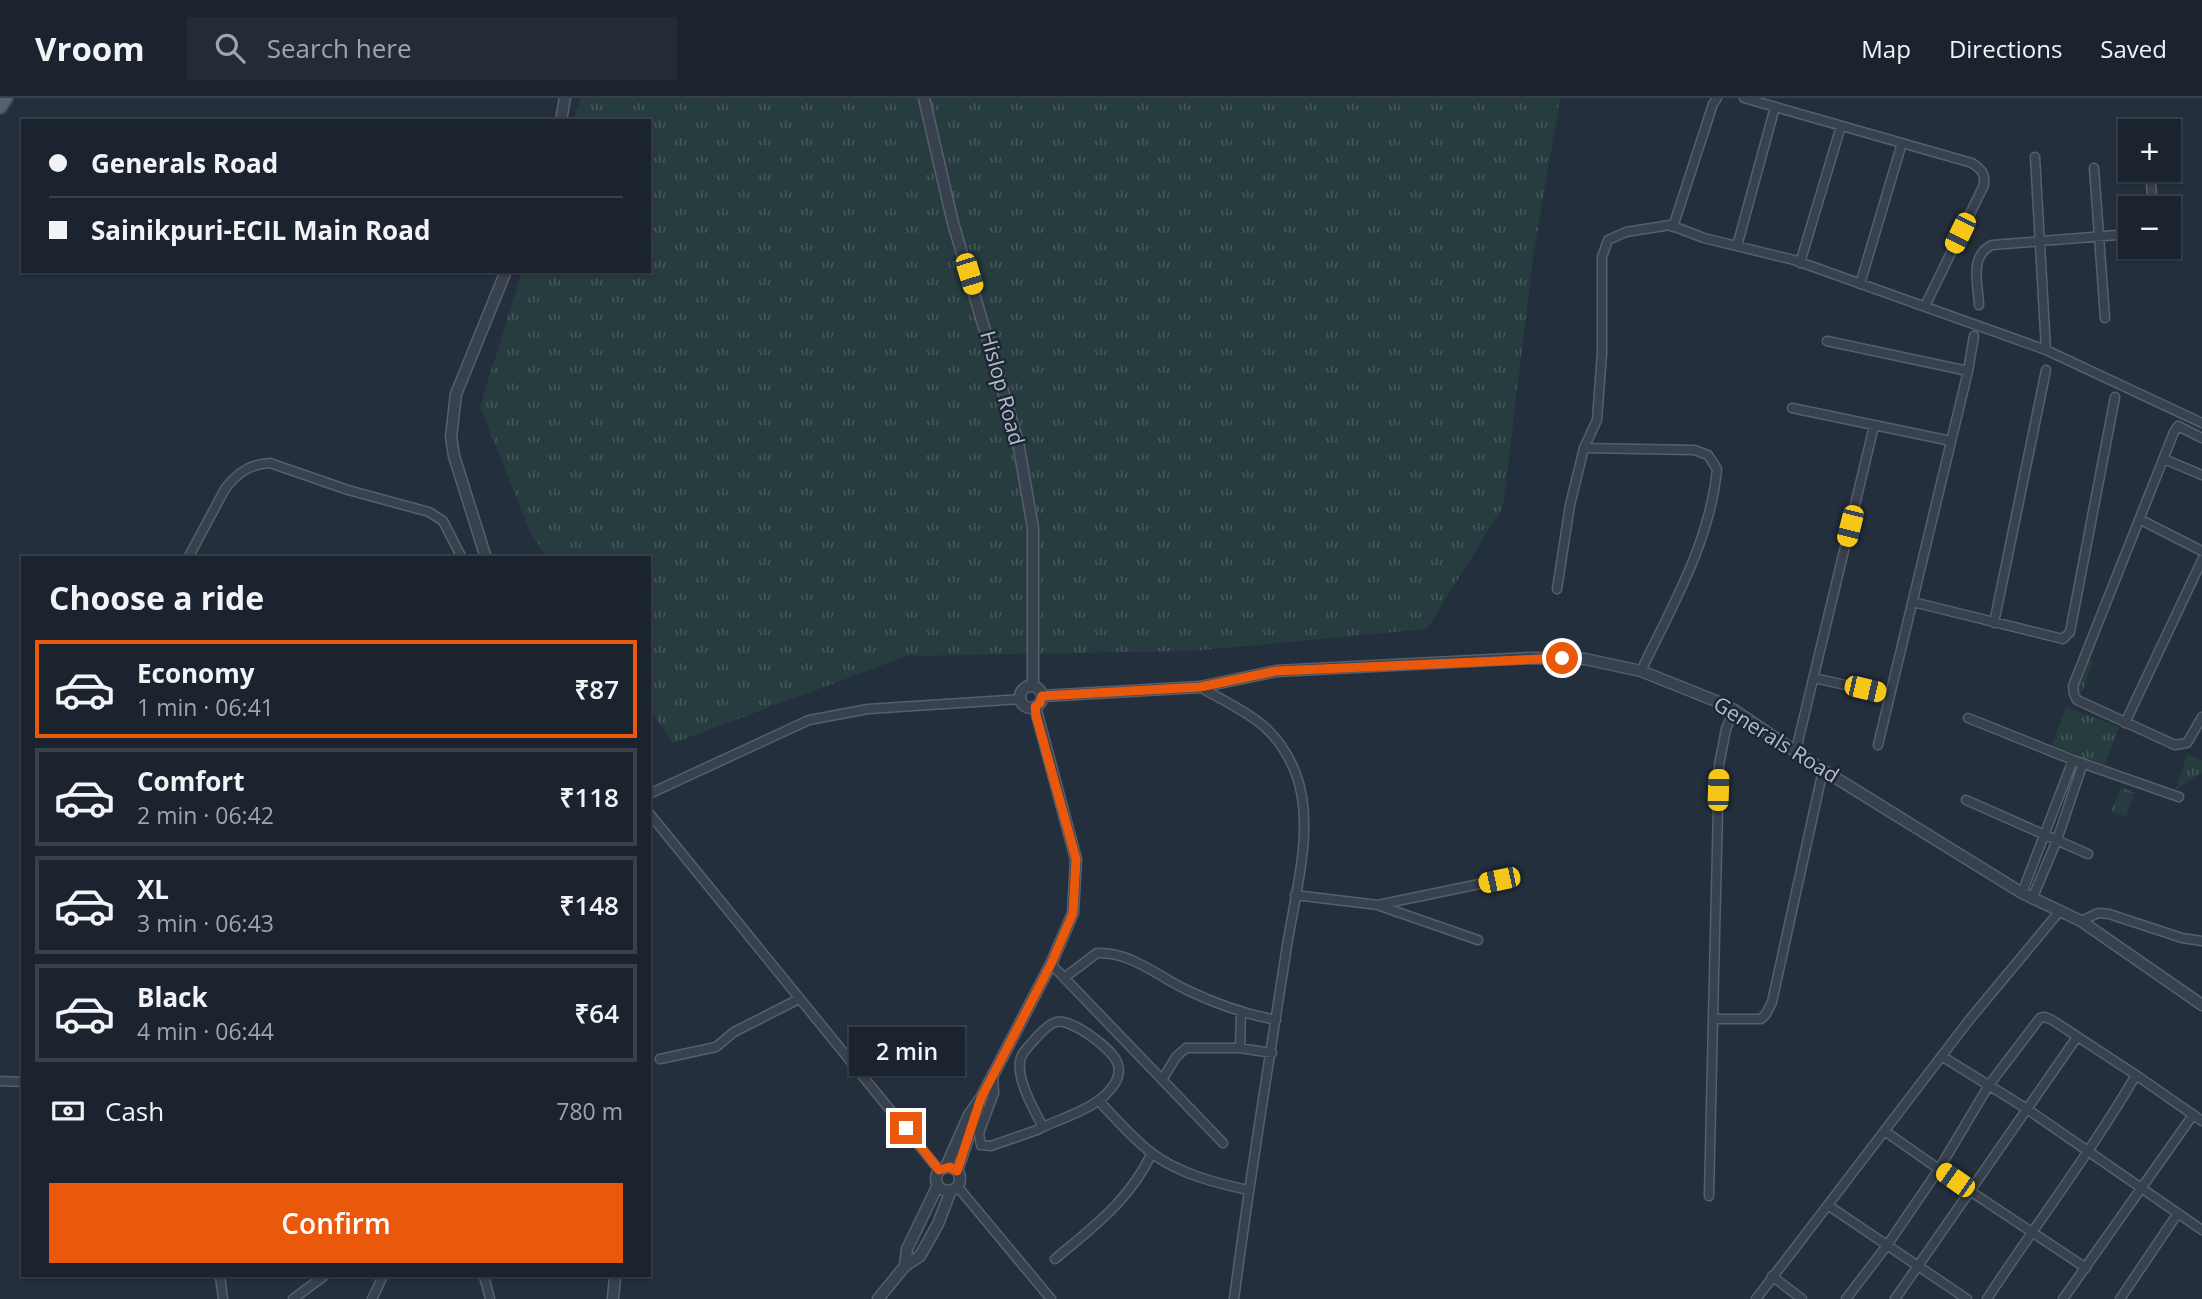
<!DOCTYPE html>
<meta charset="utf-8">
<style>
body{margin:0;font-family:"Open Sans",sans-serif;background:#242b36;color:#f1f3f6;height:100vh;display:flex;flex-direction:column;font-size:26px;white-space:nowrap}
*{box-sizing:border-box;margin:0}
p{font-size:23px;color:#a0a4aa}
.icon{flex:none;width:38px;height:38px;fill:none;stroke:currentColor;stroke-width:2;stroke-linecap:round;stroke-linejoin:round}
.map{position:relative;flex:1;overflow:hidden}
.side{position:absolute;left:21px;top:458px;width:630px;height:721px;display:flex;flex-direction:column;background:#1b232e;border-radius:0px;box-shadow:0 2px 5px #0004,0 0 0 2px #39404a}
.side>*{flex:none}
.guide{position:absolute;left:21px;top:21px;width:630px;height:154px;border-radius:0px;box-shadow:0 2px 5px #0004,0 0 0 2px #39404a;display:grid;align-content:center;height:154px;padding:0 28px;background:#1b232e}
.tools{position:absolute;left:2118px;top:21px;display:grid;gap:14px}
.tools a{display:grid;place-items:center;width:63px;height:63px;border-radius:0px;background:#1b232e;box-shadow:0 2px 5px #0004,0 0 0 2px #39404a;font-size:35px}
.end{position:absolute;width:32px;height:32px;margin:-16px;border:9px solid #ea580c;background:#fff;box-shadow:0 0 0 4px #fff}
.from{border-radius:50%}
.bubble{position:absolute;height:49px;border-radius:0px;background:#1b232e;box-shadow:0 2px 5px #0004,0 0 0 2px #39404a;font-size:23px;font-weight:600;line-height:49px;text-align:center}
.car{position:absolute;width:21px;height:42px;margin:-21px -10px;border-radius:9px;box-shadow:0 0 5px 2px #0007;background:linear-gradient(#f5c518 24%,#345 0 40%,#f5c518 0 76%,#345 0 86%,#f5c518 0)}
.guide b{display:flex;align-items:center;gap:24px;height:66px;font-size:26px}
.guide b+b{border-top:2px solid #39404a}
.guide i{width:18px;height:18px;background:#f1f3f6}
ul{padding:0;list-style:none}
li{display:flex;align-items:center;gap:21px;height:98px;margin:0 14px 10px;padding:0 14px;border:4px solid #39404a;border-radius:0px}
li div{flex:1}
li b{display:block;font-size:26px}
li em{font-style:normal;font-weight:600}
li.current{border-color:#ea580c}
li>.icon{width:63px;height:63px;stroke-width:1.5}
h2{padding:0 28px;font-size:32px;line-height:84px}
.pay{display:flex;align-items:center;gap:18px;height:77px;padding:0 28px;font-size:26px}
.pay p{margin-inline-start:auto}
.cta{display:flex;gap:14px;margin-top:auto;padding:14px 28px}
.cta a{flex:1;height:80px;border-radius:0px;background:#ea580c;color:#fff;font-size:28px;font-weight:600;line-height:80px;text-align:center}
header{display:flex;align-items:center;gap:42px;box-sizing:border-box;height:98px;padding:0 35px;background:#1b232e;border-bottom:2px solid #39404a}
header strong{font-size:33px}
nav{display:flex;gap:38px;margin-inline-start:auto;font-size:24px}
.search{width:490px;height:63px;background:#242b36;display:flex;align-items:center;gap:18px;box-sizing:border-box;padding:0 24px;border-radius:0px;color:#a0a4aa;font-size:26px}
.map>svg:first-child{display:block}
.grass{fill:url(#grass-tufts)}
.lines{fill:none;stroke-linecap:round;stroke-linejoin:round}
.minor-casing{stroke:#565f6c;stroke-width:11}
.tertiary-casing{stroke:#565f6c;stroke-width:13}
.primary-casing{stroke:#414a57;stroke-width:16}
.minor{stroke:#38414e;stroke-width:8}
.tertiary{stroke:#38414e;stroke-width:10}
.primary{stroke:#56606e;stroke-width:12}
.route{stroke:#ea580c;stroke-width:9}
.labels{text-anchor:middle;stroke-width:5;stroke-linejoin:round;paint-order:stroke}
.street-label{font-size:21px;fill:#b4bcc9;stroke:#1d2633}
</style>
<header>
<strong>Vroom</strong>
<div class="search"><svg class="icon" aria-label="search" viewBox="0 0 24 24"><circle cx="10" cy="10" r="6"/><path d="M15 15l6 6"/></svg>Search here</div>
<nav><a>Map</a><a>Directions</a><a>Saved</a></nav>
</header>
<div class="map">
<svg width="2202" height="1201" viewBox="0 0 2202 1201">
<defs>
<pattern id="grass-tufts" width="24" height="20" patternUnits="userSpaceOnUse" patternTransform="scale(1.75)"><rect width="24" height="20" fill="#263c3f"/><path d="M3 7l-1-3M5 7V3M7 7l1-3M15 17l-1-3M17 17v-4M19 17l1-3" fill="none" stroke="#435659"/></pattern>
</defs>
<rect width="100%" height="100%" fill="#242f3e"/>
<path class="grass" d="M581 0H1560L1533 160 1503 409 1427 531 1193 553 907 558 673 645 649 611V460H547L530 434 480 309 522 173H649V23H573Z
M2080 559 2093 563 2082 595 2069 591Z
M2066 609 2119 629 2105 667 2052 648Z
M2187 657 2202 662V675L2176 691Z
M2121 689 2135 695 2126 719 2111 714Z"/>
<g class="lines">
<g class="minor-casing">
<path id="minor" d="M1744 0 1972 65C1982 72 1985 75 1984 87L1925 208
M2035 59 2046 252
M2094 70 2105 220
M2151 85 2153 110
M1673 129 1713 6 1717 0
M1737 148 1775 9
M1800 165 1841 28
M1860 186 1902 45
M1979 207C1978 185 1969 158 1992 147L2130 136
M1827 243 1968 273
M1792 310 1951 343
M2202 340 2178 328 2174 334 2073 588 2074 596 2077 602 2175 647 2187 645 2202 619
M1584 350 1694 352 1708 357 1717 371C1710 444 1672 508 1641 573
M2164 361 2202 377
M2141 422 2202 453
M188 460 225 391C237 375 250 366 270 365L348 392 429 414 443 423 462 460
M1557 491 1570 407 1584 350 1597 322 1602 255V159L1608 142 1626 134 1670 127 1704 140 1794 162 2046 252 2202 325
M1913 504 2063 541 2070 534 2115 299
M1994 525 2046 272
M1814 580 1890 597
M1200 589C1244 615 1276 624 1296 676 1316 729 1294 799 1286 854 1268 970 1249 1085 1234 1201
M1734 612 1726 631 1719 667 1713 921H1761L1766 916 1772 904 1823 672
M1968 620 2073 662 2179 699
M2125 625 2202 462
M1878 647 1968 273 1974 238
M1796 652 1874 328
M649 696 809 622 868 611 1021 601
M1966 702 2088 756
M649 715 939 1072
M2022 795 2073 662
M1295 797 1378 807 1499 782
M2032 801 2057 742 2083 665
M1380 808 1478 842
M2081 823 2098 815 2109 816 2182 840 2202 843
M1051 866 1223 1045
M1064 880 1097 855C1132 854 1157 878 1187 892 1216 906 1245 916 1276 922
M1240 950 1241 914
M1943 959 2027 1011 2202 1132
M660 961 716 949 734 934 799 901
M993 977 994 995 979 1035 981 1047 991 1048 1037 1032 1043 1029C1067 1018 1101 1009 1115 985 1119 979 1120 970 1117 964 1111 950 1071 920 1056 924 1048 926 1040 936 1035 941 1030 947 1021 955 1020 963 1017 983 1034 1012 1043 1029
M1162 982 1176 959 1186 950H1240L1272 955
M0 983 23 984
M1099 1003C1116 1021 1133 1041 1153 1056 1180 1076 1216 1085 1248 1092
M1886 1034 1970 1093 2086 1170
M957 1088 1051 1201
M1709 1098 1713 921
M1829 1108 1967 1201
M1055 1161C1094 1128 1129 1103 1152 1055
M220 1178 223 1201
M484 1178 490 1201
M1772 1178 1802 1201
M293 1201 324 1178
M372 1201 383 1178
M1756 1201 1970 921 2059 814
M1846 1201 1888 1146 1939 1071 1989 987 2040 920 2045 919 2052 922 2136 977 2202 1023
M1895 1201 2077 939
M1987 1201C2036 1126 2091 1054 2136 977
M2063 1201 2193 1017
M2120 1201 2178 1115"/>
</g>
<g class="tertiary-casing">
<path id="tertiary" d="M924 0 953 125 1018 344 1033 430V588
M561 23 565 0
M486 460 454 358 451 339 456 296 506 173
M1020 599a11 11 0 1 1 22 0a11 11 0 1 1-22 0Z
M1042 598 1200 589 1276 573 1531 560 1585 561 1641 573 1721 605 1734 612 1823 672 2022 795 2081 823 2202 907
M946 1069 969 1017 981 1000 1051 866 1073 815 1076 761 1035 609
M936 1081a12 12 0 1 1 24 0a12 12 0 1 1-24 0Z
M957 1073 979 1008
M905 1168 907 1151 938 1087
M613 1201 615 1178
M878 1201 905 1168 920 1158 938 1126 951 1092"/>
</g>
<g class="primary-casing">
<path id="primary" d="M0 9 6 0"/>
</g>
<use href="#minor" class="minor"/>
<use href="#tertiary" class="tertiary"/>
<use href="#primary" class="primary"/>
</g>
<g class="lines">
<path class="route" d="M906 1030 939 1072 950 1069 957 1073 981 1000 1051 866 1073 815 1076 761 1036 617 1035 609 1040 605 1042 598 1200 589 1276 573 1562 560"/>
</g>
<g class="labels">
<g class="street-label">
<text transform="translate(1002 290) rotate(75)" y="7">Hislop Road</text>
<text transform="translate(1776 642) rotate(32)" y="7">Generals Road</text>
</g>
</g>
</svg>
<div class="tools">
<a>+</a>
<a>−</a>
</div>
<i class="end from" style="left:1562px;top:560px"></i>
<i class="end" style="left:906px;top:1030px"></i>
<div class="bubble" style="left:849px;top:929px;width:116px">2 min</div>
<i class="car" style="left:1960px;top:135px;rotate:206deg"></i>
<i class="car" style="left:969px;top:176px;rotate:163deg"></i>
<i class="car" style="left:1850px;top:428px;rotate:194deg"></i>
<i class="car" style="left:1865px;top:591px;rotate:103deg"></i>
<i class="car" style="left:1718px;top:692px;rotate:2deg"></i>
<i class="car" style="left:1499px;top:782px;rotate:258deg"></i>
<i class="car" style="left:1955px;top:1082px;rotate:305deg"></i>
<div class="guide">
<b><i class="from"></i>Generals Road</b>
<b><i></i>Sainikpuri-ECIL Main Road</b>
</div>
<section class="side">
<h2>Choose a ride</h2>
<ul>
<li class="current"><svg class="icon" aria-label="car" viewBox="0 0 24 24"><path d="M5 17H2v-5l4-1 3-4h7l3 4 3 1v5h-3M9 17h6M6 11h13"/><circle cx="7" cy="17" r="2"/><circle cx="17" cy="17" r="2"/></svg><div><b>Economy</b><p>1 min · 06:41</p></div><em>₹87</em></li>
<li><svg class="icon" aria-label="car" viewBox="0 0 24 24"><path d="M5 17H2v-5l4-1 3-4h7l3 4 3 1v5h-3M9 17h6M6 11h13"/><circle cx="7" cy="17" r="2"/><circle cx="17" cy="17" r="2"/></svg><div><b>Comfort</b><p>2 min · 06:42</p></div><em>₹118</em></li>
<li><svg class="icon" aria-label="car" viewBox="0 0 24 24"><path d="M5 17H2v-5l4-1 3-4h7l3 4 3 1v5h-3M9 17h6M6 11h13"/><circle cx="7" cy="17" r="2"/><circle cx="17" cy="17" r="2"/></svg><div><b>XL</b><p>3 min · 06:43</p></div><em>₹148</em></li>
<li><svg class="icon" aria-label="car" viewBox="0 0 24 24"><path d="M5 17H2v-5l4-1 3-4h7l3 4 3 1v5h-3M9 17h6M6 11h13"/><circle cx="7" cy="17" r="2"/><circle cx="17" cy="17" r="2"/></svg><div><b>Black</b><p>4 min · 06:44</p></div><em>₹64</em></li>
</ul>
<div class="pay"><svg class="icon" aria-label="cash" viewBox="0 0 24 24"><path d="M3 7h18v10H3z"/><circle cx="12" cy="12" r="2"/></svg>Cash<p>780 m</p></div>
<div class="cta"><a>Confirm</a></div>
</section>
</div>
